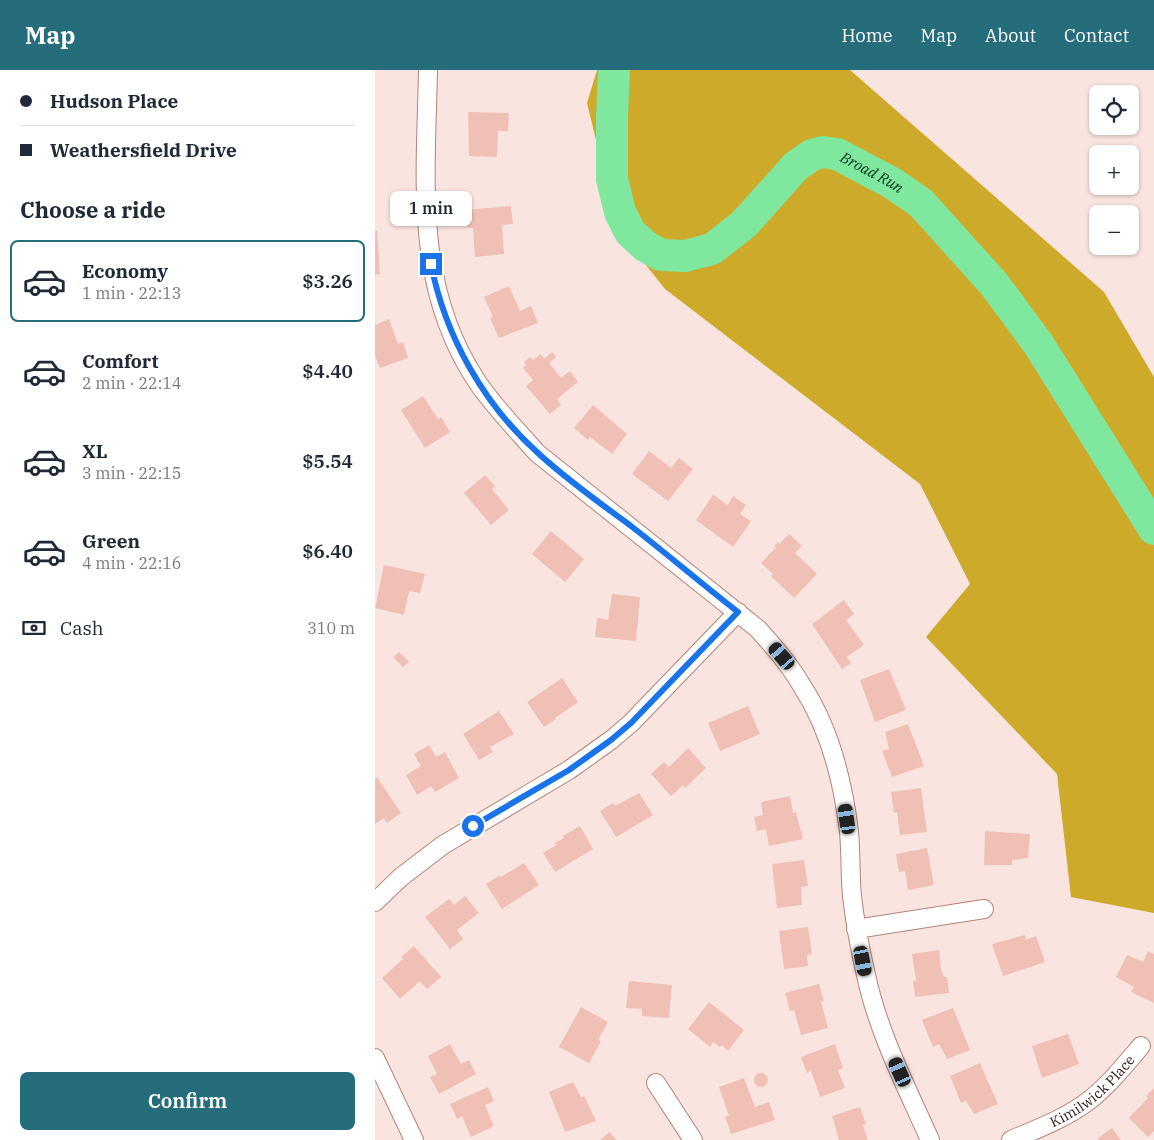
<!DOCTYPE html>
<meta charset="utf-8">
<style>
body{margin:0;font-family:"IBM Plex Serif",serif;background:#f6f6f7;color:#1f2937;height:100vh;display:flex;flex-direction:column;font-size:19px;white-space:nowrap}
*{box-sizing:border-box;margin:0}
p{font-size:16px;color:#747a83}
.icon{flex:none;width:28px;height:28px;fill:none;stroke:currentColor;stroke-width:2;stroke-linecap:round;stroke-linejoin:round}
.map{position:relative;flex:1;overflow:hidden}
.side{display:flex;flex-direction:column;background:#fff;width:375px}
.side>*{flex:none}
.top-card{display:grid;align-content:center;height:110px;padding:0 20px;background:#fff}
.controls{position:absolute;left:714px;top:15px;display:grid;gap:10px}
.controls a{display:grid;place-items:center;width:50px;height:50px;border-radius:8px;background:#fff;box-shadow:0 1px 4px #0004;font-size:25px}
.end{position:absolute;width:22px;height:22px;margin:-11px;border:6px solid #1a73e8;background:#fff;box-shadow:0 0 0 2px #fff}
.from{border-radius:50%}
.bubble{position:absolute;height:35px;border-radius:8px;background:#fff;box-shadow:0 1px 4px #0004;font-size:16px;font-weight:600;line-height:35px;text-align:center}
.car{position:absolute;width:15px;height:30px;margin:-15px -8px;border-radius:6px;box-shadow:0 0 4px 1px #0007;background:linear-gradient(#222 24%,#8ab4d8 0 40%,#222 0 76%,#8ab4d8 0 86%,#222 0)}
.top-card b{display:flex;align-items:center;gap:18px;height:48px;font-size:19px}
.top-card b+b{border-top:1px solid #e0e1e3}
.top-card i{width:12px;height:12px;background:#1f2937}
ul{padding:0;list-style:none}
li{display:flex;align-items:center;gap:15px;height:82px;margin:0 10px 8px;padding:0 10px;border:2px solid transparent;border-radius:8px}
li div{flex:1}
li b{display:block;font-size:19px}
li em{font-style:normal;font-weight:600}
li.on{border-color:#266d7b}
li>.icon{width:45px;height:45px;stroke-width:1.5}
h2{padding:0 20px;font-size:22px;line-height:60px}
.pay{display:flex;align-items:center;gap:12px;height:55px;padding:0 20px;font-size:19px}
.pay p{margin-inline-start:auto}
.cta{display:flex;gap:10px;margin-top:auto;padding:10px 20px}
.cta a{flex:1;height:58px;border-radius:8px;background:#266d7b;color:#fff;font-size:20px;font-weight:600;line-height:58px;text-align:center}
header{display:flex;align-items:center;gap:30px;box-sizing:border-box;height:70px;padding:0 25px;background:#266d7b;color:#fff}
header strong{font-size:24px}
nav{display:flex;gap:28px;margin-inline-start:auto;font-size:18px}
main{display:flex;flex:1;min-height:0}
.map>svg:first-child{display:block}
.forest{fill:#ceaa2a}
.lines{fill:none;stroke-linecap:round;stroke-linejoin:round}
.river{stroke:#7fe79e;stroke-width:32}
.building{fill:#f0c0b6}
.minor-casing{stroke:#b48378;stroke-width:20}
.minor{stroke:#fff;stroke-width:18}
.route{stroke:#1a73e8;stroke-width:6}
.labels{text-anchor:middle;stroke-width:4;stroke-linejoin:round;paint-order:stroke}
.street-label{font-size:14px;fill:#2c1915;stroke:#fae4df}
.water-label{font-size:15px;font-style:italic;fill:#063418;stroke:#fae4df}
</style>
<header>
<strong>Map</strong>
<nav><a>Home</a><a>Map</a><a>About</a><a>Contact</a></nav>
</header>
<main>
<section class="side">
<div class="top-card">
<b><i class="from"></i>Hudson Place</b>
<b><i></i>Weathersfield Drive</b>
</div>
<h2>Choose a ride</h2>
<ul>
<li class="on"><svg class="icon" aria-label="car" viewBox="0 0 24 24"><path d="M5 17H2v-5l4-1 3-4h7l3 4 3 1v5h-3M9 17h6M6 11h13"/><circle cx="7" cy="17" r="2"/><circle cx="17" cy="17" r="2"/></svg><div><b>Economy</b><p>1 min · 22:13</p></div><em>$3.26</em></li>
<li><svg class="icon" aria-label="car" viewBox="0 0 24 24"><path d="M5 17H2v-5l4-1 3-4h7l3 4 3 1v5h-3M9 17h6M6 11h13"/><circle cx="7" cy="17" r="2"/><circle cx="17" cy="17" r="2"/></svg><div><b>Comfort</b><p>2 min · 22:14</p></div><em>$4.40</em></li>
<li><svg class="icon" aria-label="car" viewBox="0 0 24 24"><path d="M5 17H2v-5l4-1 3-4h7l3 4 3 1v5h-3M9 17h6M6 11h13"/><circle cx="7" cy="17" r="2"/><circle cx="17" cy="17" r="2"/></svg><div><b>XL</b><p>3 min · 22:15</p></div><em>$5.54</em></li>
<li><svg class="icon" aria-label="car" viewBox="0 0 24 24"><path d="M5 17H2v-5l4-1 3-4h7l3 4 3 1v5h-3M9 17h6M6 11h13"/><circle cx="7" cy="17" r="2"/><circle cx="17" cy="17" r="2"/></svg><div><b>Green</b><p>4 min · 22:16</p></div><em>$6.40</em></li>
</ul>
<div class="pay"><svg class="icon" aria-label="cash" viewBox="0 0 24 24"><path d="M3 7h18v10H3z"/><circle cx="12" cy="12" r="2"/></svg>Cash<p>310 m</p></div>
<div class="cta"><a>Confirm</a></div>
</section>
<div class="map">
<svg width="779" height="1070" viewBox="0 0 779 1070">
<rect width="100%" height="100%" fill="#fae4df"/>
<path class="forest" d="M222 0H475L729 222 779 307V843L696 827 682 704 551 567 595 514 545 414 290 219 243 160 212 33Z"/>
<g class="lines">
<path class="river" id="s1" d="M239 0 237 47V109L245 142 255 162 270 176 286 185 310 186 337 179 369 154 421 96 437 85 448 82 462 84 517 113 546 133 619 214 664 275 779 459"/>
</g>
<path class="building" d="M93 42 134 43 133 61H123L122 87 94 86Z
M136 136 138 154 127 155 129 184 100 187 98 158H93L91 140Z
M0 161H2L5 204 0 205Z
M134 216 145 241 156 236 163 253 124 268 115 248 118 247 109 227Z
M14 249 23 274 28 272 33 288 5 298 0 286V255Z
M177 282 181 287 174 293 186 308 195 301 203 312 182 329 186 335 175 344 151 316 158 310 148 298 151 295 149 292 155 287 158 290 166 284 169 289Z
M48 326 63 349 66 347 75 362 50 378 26 340Z
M218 335 252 364 237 384 215 367 213 370 199 358Z
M274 381 296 398 304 388 318 399 293 431 257 404Z
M110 405 120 416 117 419 134 440 116 455 89 423Z
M338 425 353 435 358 426 371 435 365 444 376 451 358 477 321 450Z
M176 461 209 489 190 512 157 484Z
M414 464 427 476 420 483 442 504 419 528 396 506 398 504 386 493 401 477 399 476 403 472 404 474Z
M9 495 50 504 45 523 34 521 29 545 0 538Z
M237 524 265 527 261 571 220 567 222 548 233 550Z
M469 530 479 544 471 550 489 575 472 587 476 593 467 599 437 554Z
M24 582 34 592 28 597 18 587Z
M514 599 531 640 500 652 485 610Z
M187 608 203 632 180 648 181 649 169 657 152 632Z
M373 636 385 664 345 681 333 653Z
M124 641 139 664 115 677 118 682 104 690 88 664Z
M533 654 549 696 517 707 507 681 514 679 510 662Z
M54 675 61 687 70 682 84 708 60 722 56 716 42 725 31 705 46 696 39 684Z
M313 678 331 698 310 718 308 715 296 726 276 704 289 692 294 697Z
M2 707 26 743 12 753 9 748 0 754V708Z
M546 718 552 762 525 765 522 742 519 743 516 722Z
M264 723 278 745 241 767 225 741 238 733 240 736Z
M415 726 418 743 421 742 428 769 394 776 391 759 382 761 379 747 388 745 386 732Z
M205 756 218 779 180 802 168 783 181 775 180 773 189 768 188 766Z
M610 761 655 764 653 788 637 790V795H609Z
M552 778 559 815 533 820 530 801 524 802 521 784Z
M429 790 433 816 426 817 427 835 402 838 397 794Z
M149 793 164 815 127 839 111 814 125 805 126 807Z
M90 826 104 843 82 860 88 869 75 879 50 847 74 829 79 835Z
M433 857 437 884 432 885 433 896 409 899 404 861Z
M650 865 651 870 661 866 670 892 628 906 617 874Z
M39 876 66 907 52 919 45 911 25 929 7 908 28 889 26 887Z
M564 880 566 899 569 907H572L574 923 540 927 538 911H541L537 884Z
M773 881 779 884V933L756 922 759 917 741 907 752 885 768 892Z
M254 911 297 915 294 948 267 946V939L251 938Z
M444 914 449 931 446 932 453 958 426 965 419 940 415 941 410 923Z
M334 932 369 960 353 981 347 975 345 977 338 972 335 977 313 959Z
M206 937 233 952 223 970 226 971 214 993 184 977Z
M578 938 595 980 572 989 564 974 558 977 547 950Z
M693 964 704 994 667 1008 657 976Z
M75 974 86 994 94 990 101 1004 64 1024 55 1007 62 1004 53 986Z
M460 974 468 998 463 1000 470 1018 445 1027 436 1001 432 1003 426 987Z
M605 993 623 1034 599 1044 591 1031 586 1033 575 1006Z
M379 1010a7 7 0 1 1 14 0a7 7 0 1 1-14 0Z
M369 1008 380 1037 394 1032 400 1050 356 1064 350 1047 354 1046 344 1017Z
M198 1012 206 1027 209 1026 221 1051 190 1062 174 1022Z
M113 1017 119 1031 110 1035 119 1056 96 1067 87 1046 82 1049 75 1034Z
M779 1018V1061L773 1067 754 1048 773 1028 771 1026Z
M485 1037 491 1054 488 1055 493 1070H464L457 1046Z
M737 1058 746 1070H724L723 1068Z
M234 1062 242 1070H225Z"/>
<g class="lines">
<g class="minor-casing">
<g id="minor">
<path d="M53 0C51 109 38 217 103 313 120 338 142 360 162 383L383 559C399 577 415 595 427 616 455 659 468 711 474 762 476 783 475 805 477 826 480 853 485 879 491 905 503 962 531 1016 555 1070"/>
<path d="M0 832 26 807 68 775 194 700 236 670 256 653 363 542"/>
<path d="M481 859 609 839"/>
<path d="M0 988 39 1070"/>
<path d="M281 1013 318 1070"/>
<path id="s2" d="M636 1070C662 1059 689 1049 712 1032 733 1016 749 996 766 976"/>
</g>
</g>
<use href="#minor" class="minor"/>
</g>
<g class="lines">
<path class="route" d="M56 194C70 266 109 335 163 383 192 410 225 433 256 456 292 484 327 514 363 542L256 653 236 670 194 700 98 756"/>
</g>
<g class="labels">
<g class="street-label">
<text dy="5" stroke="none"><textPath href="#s2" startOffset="96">Kimilwick Place</textPath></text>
</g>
<g class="water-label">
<text dy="5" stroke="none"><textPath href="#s1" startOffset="459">Broad Run</textPath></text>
</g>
</g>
</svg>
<div class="controls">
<a><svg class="icon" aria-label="locate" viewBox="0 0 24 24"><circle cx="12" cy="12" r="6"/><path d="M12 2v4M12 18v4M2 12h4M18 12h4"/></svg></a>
<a>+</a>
<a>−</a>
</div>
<i class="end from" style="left:98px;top:756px"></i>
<i class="end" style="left:56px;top:194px"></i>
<div class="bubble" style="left:15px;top:121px;width:82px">1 min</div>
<i class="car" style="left:407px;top:586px;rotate:319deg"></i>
<i class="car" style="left:472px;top:749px;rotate:352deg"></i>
<i class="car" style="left:488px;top:891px;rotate:169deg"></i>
<i class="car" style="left:525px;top:1002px;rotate:336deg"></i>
</div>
</main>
